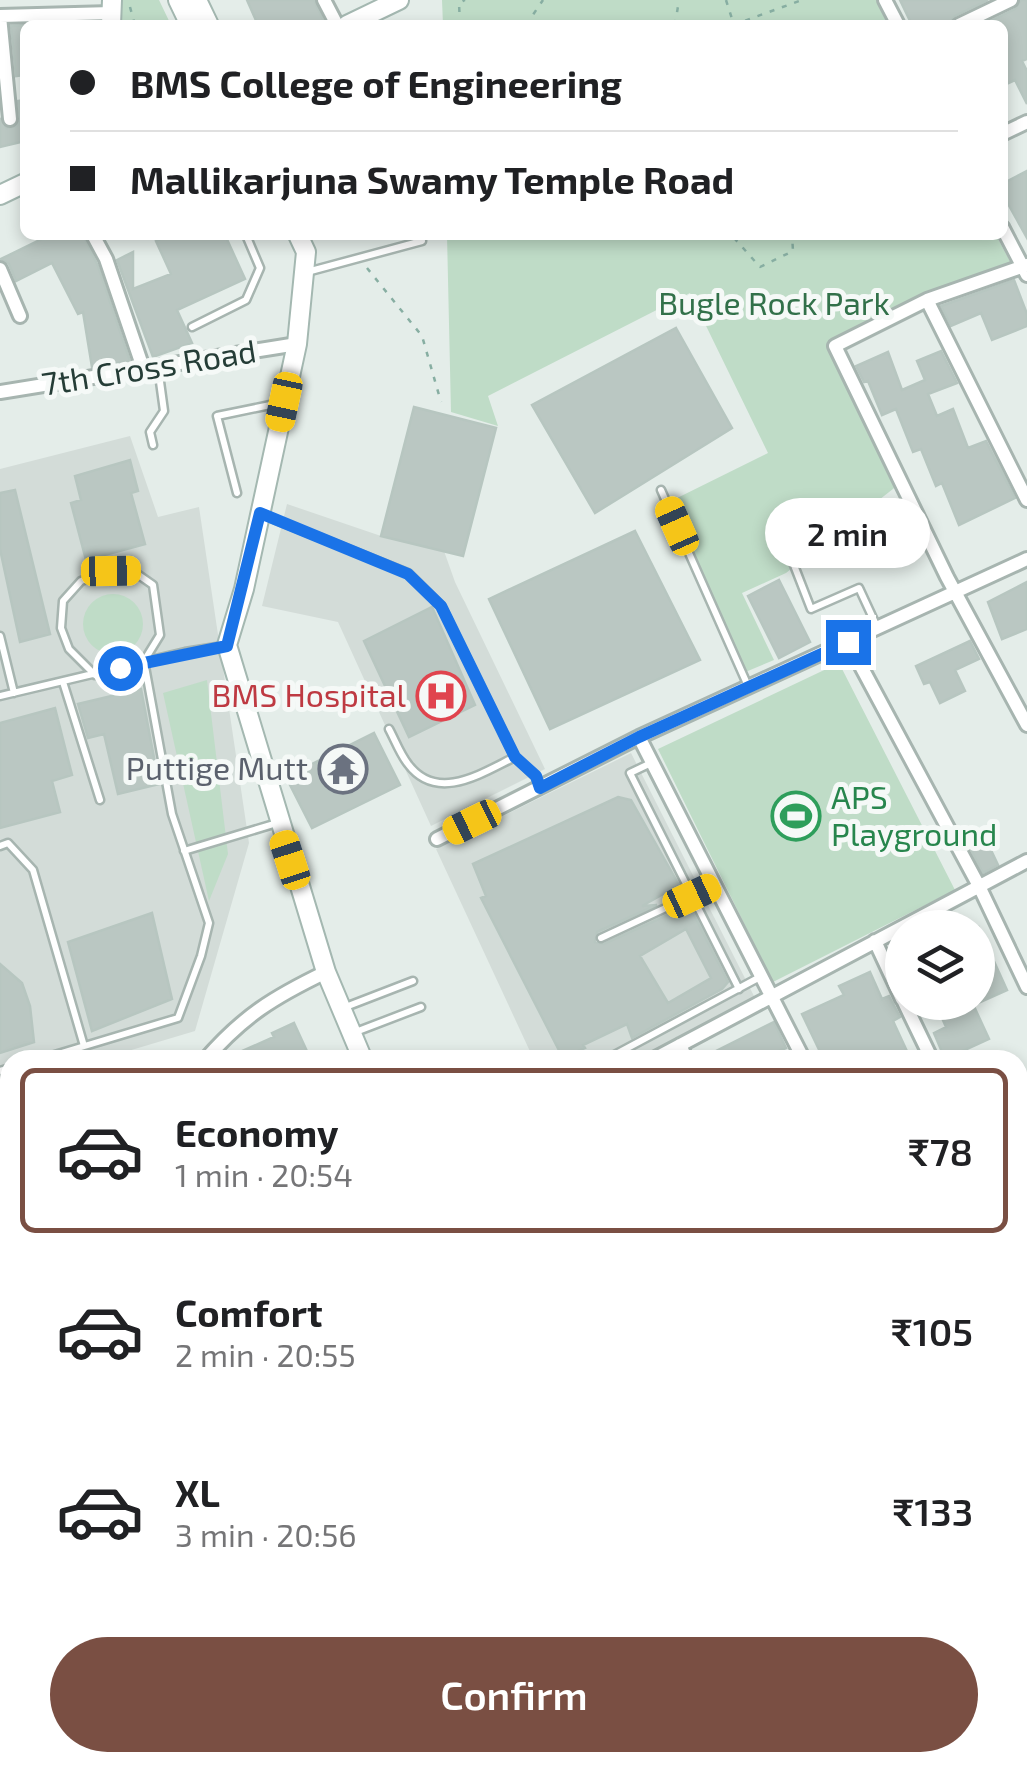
<!DOCTYPE html>
<meta charset="utf-8">
<style>
body{margin:0;font-family:"Exo 2",sans-serif;background:#f6f6f6;color:#202124;height:100vh;display:flex;flex-direction:column;font-size:38px;white-space:nowrap}
*{box-sizing:border-box;margin:0}
p{font-size:32px;color:#757577}
.icon{flex:none;width:55px;height:55px;fill:none;stroke:currentColor;stroke-width:2;stroke-linecap:round;stroke-linejoin:round}
.map{position:relative;flex:1;overflow:hidden}
.drawer{position:absolute;left:0px;top:1050px;width:1028px;height:722px;display:flex;flex-direction:column;background:#fff;border-radius:30px 30px 0 0;box-shadow:0 5px 15px #0003}
.drawer>*{flex:none}
.banner{position:absolute;left:20px;top:20px;width:988px;height:220px;border-radius:15px;box-shadow:0 5px 15px #0003;display:grid;align-content:center;height:220px;padding:0 50px;background:#fff}
.buttons{position:absolute;left:885px;top:910px;display:grid;gap:20px}
.buttons a{display:grid;place-items:center;width:110px;height:110px;border-radius:50%;background:#fff;box-shadow:0 5px 15px #0003;font-size:50px}
.end{position:absolute;width:45px;height:45px;margin:-22px;border:12px solid #1a73e8;background:#fff;box-shadow:0 0 0 5px #fff}
.from{border-radius:50%}
.bubble{position:absolute;height:70px;border-radius:35px;background:#fff;box-shadow:0 5px 15px #0003;font-size:32px;font-weight:600;line-height:70px;text-align:center}
.car{position:absolute;width:30px;height:60px;margin:-30px -15px;border-radius:12px;box-shadow:0 0 8px 2px #0007;background:linear-gradient(#f5c518 24%,#345 0 40%,#f5c518 0 76%,#345 0 86%,#f5c518 0)}
.banner b{display:flex;align-items:center;gap:35px;height:95px;font-size:38px}
.banner b+b{border-top:2px solid #e0e0e0}
.banner i{width:25px;height:25px;background:#202124}
ul{padding:18px 0 0;list-style:none}
li{display:flex;align-items:center;gap:30px;height:165px;margin:0 20px 15px;padding:0 30px;border:5px solid transparent;border-radius:15px}
li div{flex:1}
li b{display:block;font-size:38px}
li em{font-style:normal;font-weight:600}
li.active{border-color:#7a4f43}
li>.icon{width:90px;height:90px;stroke-width:1.5}
.button{display:flex;gap:20px;margin-top:auto;padding:20px 50px}
.button a{flex:1;height:115px;border-radius:60px;background:#7a4f43;color:#fff;font-size:40px;font-weight:600;line-height:115px;text-align:center}
.map>svg:first-child{display:block}
.built{fill:#d3dcd8}
.green{fill:#bfdcc7}
.building{fill:#bac7c2;stroke:#b7c6c0;stroke-width:2.5;fill-rule:evenodd}
.lines{fill:none;stroke-linecap:round;stroke-linejoin:round}
.lane-casing{stroke:#a7b5b0;stroke-width:11}
.street-casing{stroke:#a7b5b0;stroke-width:18}
.secondary-casing{stroke:#a4b8b1;stroke-width:22}
.path{stroke:#87aea2;stroke-width:2.5;stroke-dasharray:5 8;stroke-linecap:butt}
.lane{stroke:#fff;stroke-width:6}
.street{stroke:#fff;stroke-width:12}
.secondary{stroke:#fff;stroke-width:18}
.route{stroke:#1a73e8;stroke-width:12}
.labels{text-anchor:middle;stroke-width:10;stroke-linejoin:round;paint-order:stroke}
.park-label{font-size:32px;fill:#32714a;stroke:#f5f9f7}
.street-label{font-size:32px;fill:#253d37;stroke:#f5f9f7}
.health-label{font-size:32px;fill:#be3a42;stroke:#f5f9f7;text-anchor:end}
.worship-label{font-size:32px;fill:#5b616d;stroke:#f5f9f7;text-anchor:end}
.leisure-label{font-size:32px;fill:#27864d;stroke:#f5f9f7;text-anchor:start}
</style>
<div class="map">
<svg width="1027" height="1771" viewBox="0 0 1027 1771">
<rect width="100%" height="100%" fill="#e4ede9"/>
<path class="built" d="M130 436 158 517 199 507 249 843 195 1031 98 1060H10V1087L0 1090V469Z
M287 504 381 536 444 551 455 582 545 769 431 826 338 622 262 606Z
M631 753 755 998 636 1060H534L436 849Z"/>
<path class="green" d="M119 0H159L171 25H121Z
M442 0H876L888 25H443Z
M447 235H996L1012 265 924 294 829 345 898 485 786 573 742 593 774 660 743 673 665 504 768 453 690 293 488 396 498 426 451 412Z
M83 624a30 30 0 1 1 60 0a30 30 0 1 1-60 0Z
M839 663 955 890 773 982 658 749Z
M207 680 228 854 209 901 163 693Z"/>
<path class="building" d="M247 0H314L324 22 317 25H258Z
M900 0H988L955 16 949 25H912Z
M1021 0H1027V59L1022 61 1027 71V104L1015 80 1002 86V25H982L1015 9Z
M25 25V75L16 76 11 26Z
M25 100V141L0 147V119L7 128 17 126 20 119 18 101Z
M1027 171V238L1002 193V184Z
M50 235H83L98 266 130 361 92 367 83 312 78 314 52 263 16 281 9 264 1 259Z
M169 235H225L245 279 177 310 192 343 153 357 117 260 133 252V289L171 274 156 241Z
M1014 280 1027 314V326L992 340 981 313 951 326 941 306Z
M676 328 732 428 595 513 532 405Z
M941 351 957 383 928 394 937 416 953 409 968 448 986 441 1015 498 959 525 942 483 936 486 921 449 913 452 896 409 882 415 868 381 864 382 856 366 888 352 902 390 925 380 917 361Z
M414 407 496 428 463 556 381 536Z
M130 460 138 491 131 493 145 544 86 560 71 503 81 500 75 476Z
M15 490 50 634 20 642 0 549V493Z
M635 531 700 660 550 729 489 599Z
M779 580 810 642 779 658 748 596Z
M1027 582V629L1002 639 988 602Z
M432 607 475 705 409 737 364 641Z
M970 641 979 659 955 670 965 691 940 703 930 682 924 684 916 666Z
M141 689 159 784 118 794 104 734 88 738 78 704Z
M55 708 72 775 52 781 60 812 0 828V723Z
M374 733 400 785 312 828 286 777Z
M618 797 631 800 679 885 642 906 657 905 597 932 595 942 604 944 689 905 728 982 722 989 632 1038 627 1024 583 1045 585 1048 563 1058 481 898 486 896 473 864ZM686 929 711 978 668 1003 640 956Z
M981 829 998 865 983 873 964 836Z
M152 913 172 999 92 1031 68 942Z
M978 926 1007 990 978 1003Z
M0 964 22 983 30 1006 34 1042 0 1053Z
M870 972 882 999 889 996 900 1017 893 1021 911 1060H824L802 1014 844 995 839 986Z
M935 1002H972L989 1039 945 1059 934 1033 946 1027Z
M774 1022 786 1048 774 1053 777 1060H698Z
M294 1023 311 1060H222L274 1037 272 1033Z"/>
<g class="lines">
<g class="lane-casing">
<path id="lane" d="M307 272 422 241
M192 327 246 300 260 268 246 235
M153 445 150 432 164 411 158 367
M661 490 748 686
M237 493 217 416 280 403
M261 514 408 573 441 606 515 757 535 776 540 787
M778 524 811 609 859 588 878 629
M0 636 14 693
M63 682 100 800
M0 696 185 652 223 646
M389 729C395 740 400 754 408 764 437 803 482 773 515 757
M651 763 630 773 739 989
M0 846 8 843 33 870 84 1046
M184 851 277 823
M601 938 713 886
M343 1008 413 981
M353 1033 421 1007
M38 1060 178 1018 201 956 209 923 172 814 144 661 160 635 153 585 133 571H111L81 581 63 601 61 628 69 649 95 675
M605 1060 760 977
M0 1071 10 1068
M0 1354 10 1350"/>
</g>
<g class="street-casing">
<path id="street" d="M324 0 337 25
M885 0 898 25
M0 16 112 13
M0 16 10 119
M959 25 1011 0
M1002 134 1027 122
M1002 227 1027 275
M93 235 106 259 143 368
M1027 265 927 300 835 346 947 577 1027 725
M0 269 20 316
M927 300 1027 500
M0 392 297 344
M848 642 979 886 1027 987
M639 737 804 1060
M437 839 639 737 1027 559
M875 941 902 999
M904 1002 932 1060
M680 1045 687 1060
M205 1060C243 1016 274 997 326 972
M652 1060 1027 861
M1018 1239 1027 1259
M0 1289 10 1283
M0 1510 10 1505
M0 1571 10 1591
M1018 1590 1027 1585
M0 1630 10 1625
M1018 1702 1027 1697
M0 1749 10 1744
M98 1762 102 1771
M287 1762 289 1771
M358 1762 363 1771
M497 1762 501 1771
M708 1762 713 1771
M924 1762 928 1771
M436 1771 451 1762
M661 1771 679 1762
M885 1771 901 1762"/>
</g>
<g class="secondary-casing">
<path id="secondary" d="M178 0 190 25
M197 0 209 25
M111 25 112 0
M347 25 399 0
M0 195 25 183
M298 235 306 252 297 344 244 589 227 645 326 972 363 1060
M1018 1318 1027 1313
M1018 1349 1027 1344
M0 1400 10 1395
M1018 1472 1027 1490
M201 1771 218 1762"/>
</g>
<path class="path" d="M726 0 733 22
M130 7 135 25
M460 25 459 3 465 0
M526 25 543 0
M675 25 679 0
M722 25 731 21
M733 25 802 0
M721 235 735 239 760 267 793 251 792 235
M367 268 422 336 441 402"/>
<use href="#lane" class="lane"/>
<use href="#street" class="street"/>
<use href="#secondary" class="secondary"/>
</g>
<g class="lines">
<path class="route" d="M120 668 227 646 260 513 408 574 441 606 515 757 536 776 540 788 639 737 848 642"/>
</g>
<defs>
<g id="hospital-ring" transform="scale(2.5)"><circle r="9.5" fill="#f5f9f7" stroke="#e0444e" stroke-width="1.5"/><path d="M-5-5h3v3.5h4V-5h3V5h-3V1.5h-4V5h-3Z" fill="#e0444e"/></g>
<g id="temple-ring" transform="scale(2.5)"><circle r="9.5" fill="#f5f9f7" stroke="#6b7280" stroke-width="1.5"/><path d="M0-6L5-2H3V0L6.5 2.5H4V6H1.5V3h-3V6H-4V2.5H-6.5L-3 0V-2H-5Z" fill="#6b7280"/></g>
<g id="stadium-ring" transform="scale(2.5)"><circle r="9.5" fill="#f5f9f7" stroke="#2e9e5b" stroke-width="1.5"/><path d="M0-5a6.5 5 0 1 0 0 10a6.5 5 0 1 0 0-10ZM-3.5-1.8h7v3.6h-7Z" fill="#2e9e5b"/></g>
</defs>
<g fill-rule="evenodd">
<use href="#hospital-ring" x="441" y="696"/>
<use href="#temple-ring" x="343" y="769"/>
<use href="#stadium-ring" x="796" y="816"/>
</g>
<g class="labels">
<g class="park-label">
<text x="774" y="315">Bugle Rock Park</text>
</g>
<g class="street-label">
<text transform="translate(149 368) rotate(-9)" y="11">7th Cross Road</text>
</g>
<g class="health-label">
<text x="406" y="707">BMS Hospital</text>
</g>
<g class="worship-label">
<text x="308" y="780">Puttige Mutt</text>
</g>
<g class="leisure-label">
<text x="831" y="809">APS<tspan x="831" dy="37">Playground</tspan></text>
</g>
</g>
</svg>
<div class="buttons">
<a><svg class="icon" aria-label="layers" viewBox="0 0 24 24"><path d="M12 4l9 5-9 5-9-5zM3 14l9 5 9-5"/></svg></a>
</div>
<i class="end from" style="left:120px;top:668px"></i>
<i class="end" style="left:848px;top:642px"></i>
<div class="bubble" style="left:765px;top:498px;width:165px">2 min</div>
<i class="car" style="left:284px;top:402px;rotate:192deg"></i>
<i class="car" style="left:677px;top:526px;rotate:336deg"></i>
<i class="car" style="left:111px;top:571px;rotate:89deg"></i>
<i class="car" style="left:472px;top:822px;rotate:244deg"></i>
<i class="car" style="left:290px;top:860px;rotate:342deg"></i>
<i class="car" style="left:692px;top:896px;rotate:65deg"></i>
<div class="banner">
<b><i class="from"></i>BMS College of Engineering</b>
<b><i></i>Mallikarjuna Swamy Temple Road</b>
</div>
<section class="drawer">
<ul>
<li class="active"><svg class="icon" aria-label="car" viewBox="0 0 24 24"><path d="M5 17H2v-5l4-1 3-4h7l3 4 3 1v5h-3M9 17h6M6 11h13"/><circle cx="7" cy="17" r="2"/><circle cx="17" cy="17" r="2"/></svg><div><b>Economy</b><p>1 min · 20:54</p></div><em>₹78</em></li>
<li><svg class="icon" aria-label="car" viewBox="0 0 24 24"><path d="M5 17H2v-5l4-1 3-4h7l3 4 3 1v5h-3M9 17h6M6 11h13"/><circle cx="7" cy="17" r="2"/><circle cx="17" cy="17" r="2"/></svg><div><b>Comfort</b><p>2 min · 20:55</p></div><em>₹105</em></li>
<li><svg class="icon" aria-label="car" viewBox="0 0 24 24"><path d="M5 17H2v-5l4-1 3-4h7l3 4 3 1v5h-3M9 17h6M6 11h13"/><circle cx="7" cy="17" r="2"/><circle cx="17" cy="17" r="2"/></svg><div><b>XL</b><p>3 min · 20:56</p></div><em>₹133</em></li>
</ul>
<div class="button"><a>Confirm</a></div>
</section>
</div>
